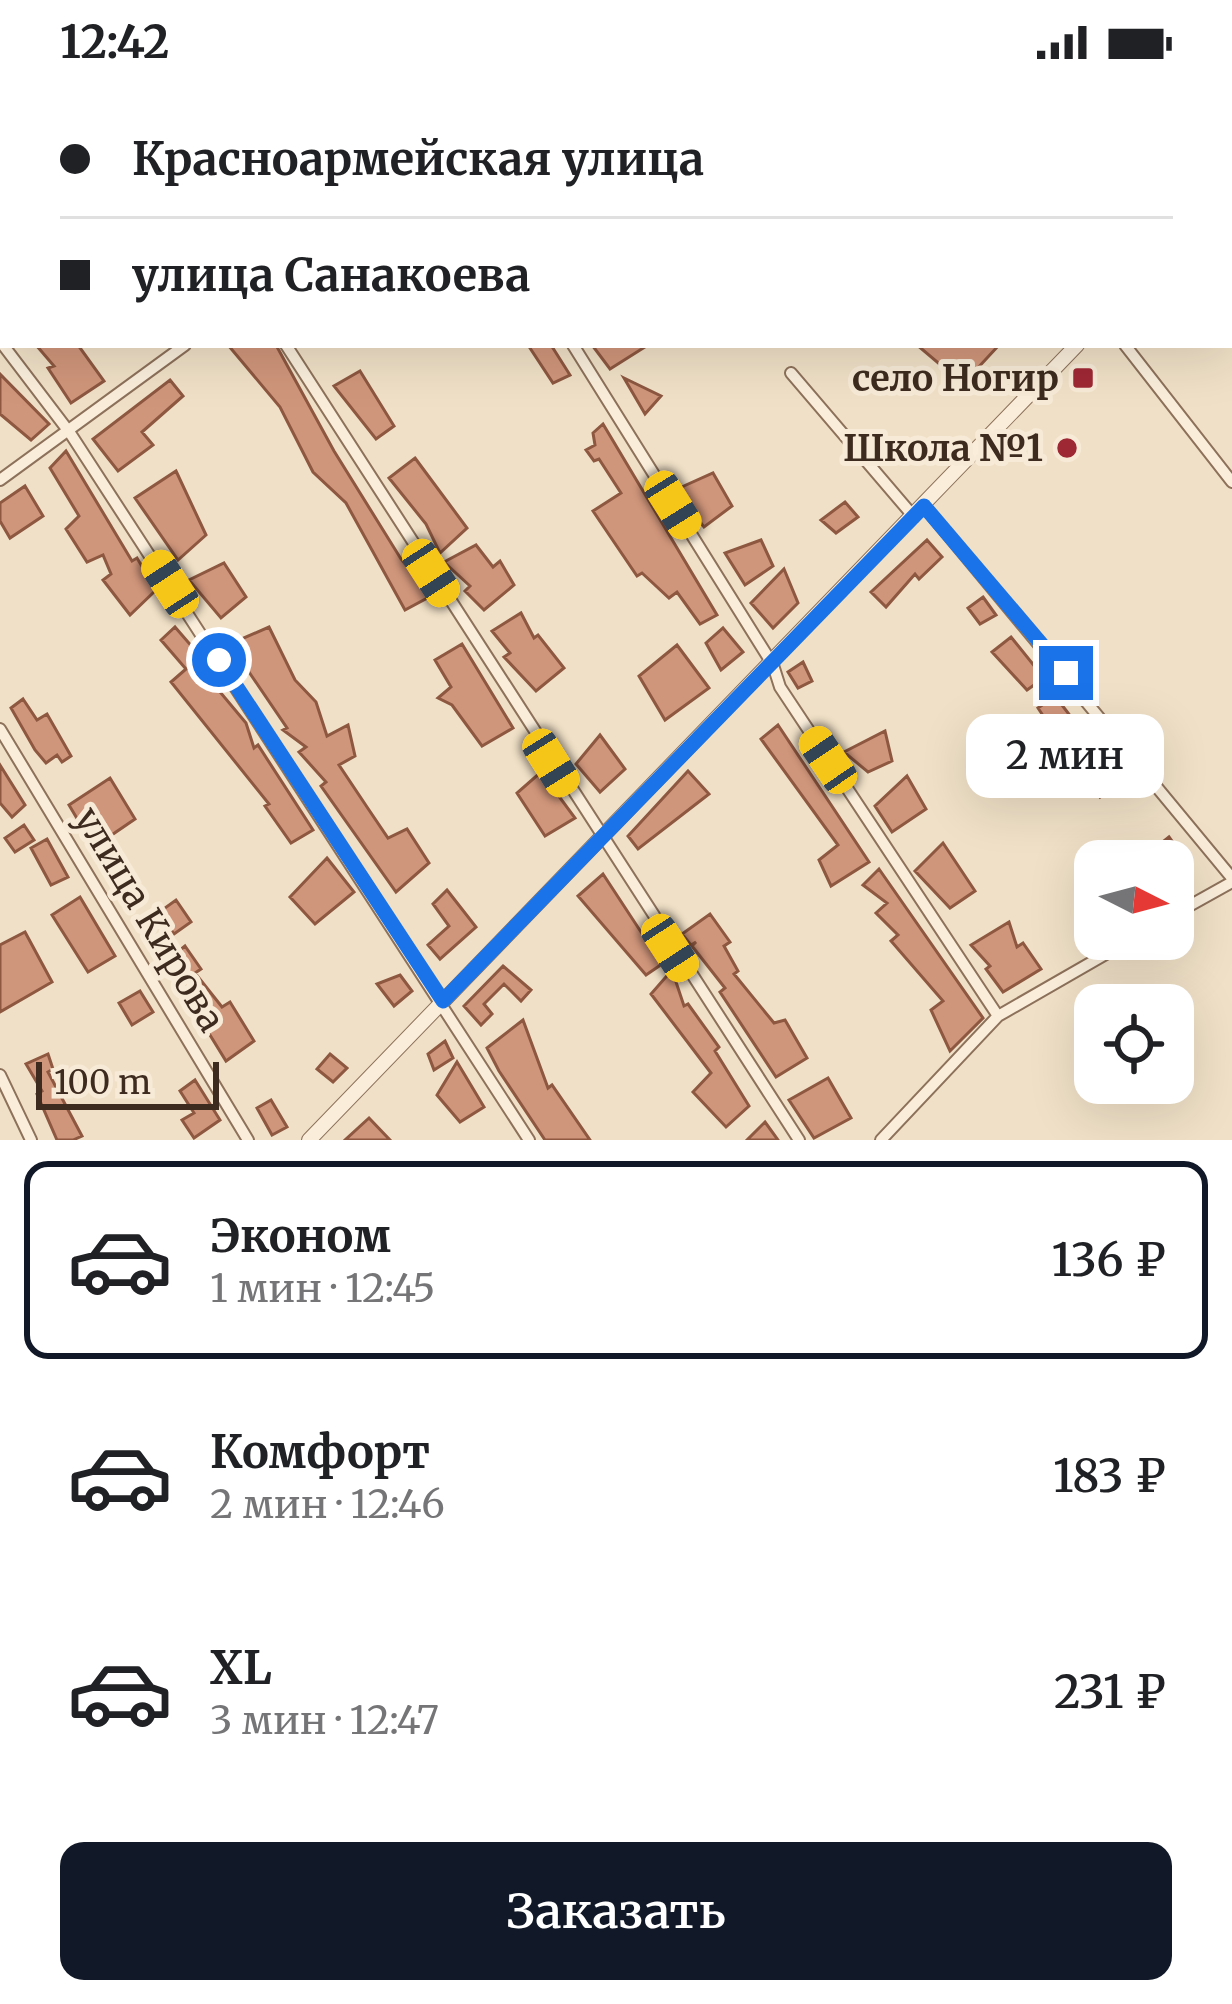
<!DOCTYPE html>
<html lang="ru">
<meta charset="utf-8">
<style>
body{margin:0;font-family:Merriweather,serif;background:#f2f2f2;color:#202124;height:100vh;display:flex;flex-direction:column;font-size:45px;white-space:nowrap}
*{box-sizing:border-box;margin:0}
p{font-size:39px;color:#757577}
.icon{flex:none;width:66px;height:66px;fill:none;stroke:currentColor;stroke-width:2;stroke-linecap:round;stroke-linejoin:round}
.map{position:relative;height:1056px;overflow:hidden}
.panel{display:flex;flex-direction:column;background:#fff;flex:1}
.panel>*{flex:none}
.banner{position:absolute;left:0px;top:0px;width:1233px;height:264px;box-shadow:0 12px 48px #0002;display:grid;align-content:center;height:264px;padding:0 60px;background:#fff}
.needle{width:78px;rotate:96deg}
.buttons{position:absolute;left:1074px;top:756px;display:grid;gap:24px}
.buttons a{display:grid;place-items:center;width:120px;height:120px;border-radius:24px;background:#fff;box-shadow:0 12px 48px #0002;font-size:60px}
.scale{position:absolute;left:36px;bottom:30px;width:183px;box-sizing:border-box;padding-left:12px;border:6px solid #3d2b1f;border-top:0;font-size:33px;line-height:42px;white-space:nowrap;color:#3d2b1f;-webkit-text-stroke:9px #f7ebd7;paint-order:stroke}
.end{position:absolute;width:54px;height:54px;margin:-27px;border:15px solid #1a73e8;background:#fff;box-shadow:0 0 0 6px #fff}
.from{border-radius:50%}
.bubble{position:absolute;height:84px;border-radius:24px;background:#fff;box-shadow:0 12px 48px #0002;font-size:39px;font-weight:600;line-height:84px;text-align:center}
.car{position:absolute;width:36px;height:72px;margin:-36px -18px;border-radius:15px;box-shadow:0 0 9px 3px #0007;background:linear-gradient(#f5c518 24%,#345 0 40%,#f5c518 0 76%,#345 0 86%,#f5c518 0)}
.banner b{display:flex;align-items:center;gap:42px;height:114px;font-size:45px}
.banner b+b{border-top:3px solid #e0e0e0}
.banner i{width:30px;height:30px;background:#202124}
ul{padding:21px 0 0;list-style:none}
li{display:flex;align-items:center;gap:36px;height:198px;margin:0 24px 18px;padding:0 36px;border:6px solid transparent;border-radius:24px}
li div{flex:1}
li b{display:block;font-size:45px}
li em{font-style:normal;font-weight:600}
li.on{border-color:#111827}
li>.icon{width:108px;height:108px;stroke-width:1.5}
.primary-button{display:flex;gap:24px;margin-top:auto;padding:24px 60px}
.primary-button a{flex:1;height:138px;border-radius:24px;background:#111827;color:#fff;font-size:48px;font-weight:600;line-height:138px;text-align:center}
.status{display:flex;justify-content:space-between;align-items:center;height:84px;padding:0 60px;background:#fff;direction:ltr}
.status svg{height:33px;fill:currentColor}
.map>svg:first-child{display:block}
.building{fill:#d0967b;stroke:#8d5740;stroke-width:3}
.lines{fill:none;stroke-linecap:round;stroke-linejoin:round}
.minor-casing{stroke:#8d715b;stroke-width:14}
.tertiary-casing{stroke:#8d715b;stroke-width:16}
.minor{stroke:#faeedb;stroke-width:10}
.tertiary{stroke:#faeedb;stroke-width:14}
.route{stroke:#1a73e8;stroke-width:15}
.poi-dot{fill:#9f2835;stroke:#f7ebd7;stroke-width:4.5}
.labels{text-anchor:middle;stroke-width:10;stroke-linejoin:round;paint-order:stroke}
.poi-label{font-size:36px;font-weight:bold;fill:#3d2b1f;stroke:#f7ebd7;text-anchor:end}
.street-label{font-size:36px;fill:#3d2b1f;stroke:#f7ebd7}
</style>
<div class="status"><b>12:42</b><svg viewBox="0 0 49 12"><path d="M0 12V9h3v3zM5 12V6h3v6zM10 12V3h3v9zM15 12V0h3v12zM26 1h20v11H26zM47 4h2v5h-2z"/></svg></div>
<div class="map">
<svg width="1232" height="1056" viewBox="0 0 1232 1056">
<rect width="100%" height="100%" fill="#f0e0c7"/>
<path class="building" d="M36 261H78L104 297 71 319 48 284 54 282Z
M228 261H276L334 367 401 475 431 512 405 526 346 419 313 388 280 323Z
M528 261H551L570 291 553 299Z
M592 261H648L610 285Z
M917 261H999L963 300Z
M360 287 394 342 376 355 334 302Z
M0 290 49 340 31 356 0 330Z
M624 294 661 312 645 330Z
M170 296 183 312 142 348 153 361 118 387 93 355Z
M603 340 717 531 700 540 677 508 669 514 642 489 637 492 593 427 621 409 599 375 594 377 586 366 595 361 593 349Z
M66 367 132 477 137 474 156 506 130 531 103 496 111 490 103 471 87 478 66 445 79 432 50 384Z
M415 374 467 444 440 469 426 440 389 394Z
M176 387 206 451 178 476 135 414Z
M713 389 732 422 704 443 675 406Z
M25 402 43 432 10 454 0 437V419Z
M845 418 858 433 836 449 821 436Z
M761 456 773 482 745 501 725 469Z
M927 456 942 473 919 495 915 490 886 523 871 508Z
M476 461 493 483 500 477 514 501 484 526 465 507 470 502 444 478Z
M224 479 246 513 221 534 189 496Z
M784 485 798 519 773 544 751 519Z
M983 513 996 531 980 540 968 524Z
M521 529 534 554 538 551 564 584 536 607 504 573 510 569 492 547Z
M175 543 201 573 220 608 246 639 254 664 258 661 313 746 291 759 265 722 269 720 171 598 186 585 161 556Z
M269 543 295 596 316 618 327 652 348 641 355 672 339 681 367 723 388 754 407 745 429 779 396 808 321 702 326 698 299 668 306 663 283 646 287 644 230 560Z
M723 544 743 568 721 586 706 559Z
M1011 553 1044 594 1027 606 992 568Z
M462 560 513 644 482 662 452 621 438 614 451 603 435 576Z
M677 561 709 604 665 636 639 592Z
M803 578 812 597 798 604 788 588Z
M1055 612 1075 638 1055 650 1038 624Z
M23 615 37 636 47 630 71 672 62 678 57 671 46 679 35 666 11 624Z
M778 641 869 778 831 802 819 776 838 761 761 655Z
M885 647 892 677 868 688 844 668Z
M600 651 625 685 600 708 576 680Z
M1100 666 1122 696 1100 713 1079 683Z
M0 681 25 721 12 733 0 719Z
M688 687 709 710 638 765 628 752Z
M541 688 575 734 545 752 517 709Z
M907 692 926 725 892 748 875 722Z
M110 694 135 735 94 763 69 721Z
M24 741 34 756 15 768 5 754Z
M1169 753 1187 778 1173 787V777H1156L1150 768Z
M47 755 68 793 51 801 31 764Z
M943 759 975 807 950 824 915 787Z
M327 774 354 808 315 840 290 813Z
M879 785 983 934 950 967 931 926 943 917 891 857 898 851 876 829 887 819 863 801Z
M603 790 662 880 646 891 578 812Z
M447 806 476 843 440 875 428 861 449 842 433 820Z
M80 813 115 872 88 888 52 831Z
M176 816 191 838 174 850 158 829Z
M710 830 730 858 724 862 738 887 734 890 774 939 785 936 807 974 776 993 720 908 725 904 692 862 696 858 691 861 682 850Z
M1009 838 1017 863 1023 859 1041 885 1003 908 986 885 990 882 971 861Z
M25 848 52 898 0 928V861Z
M185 862 201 885 195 889 222 923 230 918 254 957 226 977 165 878Z
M503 882 531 906 521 917 504 900 484 920 492 930 481 941 464 922Z
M672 886 684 922 688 920 719 963 715 967 749 1022 726 1043 693 1008 711 989 651 910Z
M400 891 412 907 394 922 377 900Z
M140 907 153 928 132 941 119 919Z
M523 936 548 1004 552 1001 590 1056H545L499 987 487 964Z
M445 957 453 974 434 986 428 970Z
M48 970 53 985 48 988 82 1052 73 1056H57L37 1010 42 1007 26 980Z
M330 970 347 984 333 998 317 985Z
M457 978 484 1023 460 1038 437 1011Z
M828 994 851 1034 814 1054 789 1016Z
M195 996 220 1036 194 1054 182 1036 194 1029 180 1007Z
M271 1016 287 1043 272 1051 257 1024Z
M369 1034 390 1056H345Z
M765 1038 778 1056H747Z"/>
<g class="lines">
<g class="minor-casing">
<path id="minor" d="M405 0 407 3
M1188 0 1191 3
M145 3 149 0
M529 3 534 0
M1230 47 1232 49
M0 120 3 117
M0 257 70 349 529 1056
M286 261 799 1056
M573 261 773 581 780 603 998 932
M1125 261 1232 398
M791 289 914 433
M0 396 185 261
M924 422 1232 794
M0 645 248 1056
M1173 831 1232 798
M0 991 31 1056
M881 1056 998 932 1132 855"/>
</g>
<g class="tertiary-casing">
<path id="tertiary" d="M1230 108 1232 106
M309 1056 1077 261"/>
</g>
<use href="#minor" class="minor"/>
<use href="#tertiary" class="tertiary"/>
</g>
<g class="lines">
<path class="route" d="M219 576 443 917 924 422 1066 589"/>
</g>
<g class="poi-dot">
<rect x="1071" y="282" width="24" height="24" rx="6"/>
<circle cx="1067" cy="364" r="12"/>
</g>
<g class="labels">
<g class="poi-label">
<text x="1059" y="307">село Ногир</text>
<text x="1043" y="377">Школа №1</text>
</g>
<g class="street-label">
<text transform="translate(150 835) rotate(59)" y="13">улица Кирова</text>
</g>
</g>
</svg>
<div class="buttons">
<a><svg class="needle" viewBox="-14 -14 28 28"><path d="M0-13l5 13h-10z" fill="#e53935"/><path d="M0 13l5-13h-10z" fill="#757577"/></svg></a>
<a><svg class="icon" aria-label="locate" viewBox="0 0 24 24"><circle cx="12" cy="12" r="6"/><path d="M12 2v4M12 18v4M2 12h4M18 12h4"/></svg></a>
</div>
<div class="scale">100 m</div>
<i class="end from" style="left:219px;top:576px"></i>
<i class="end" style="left:1066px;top:589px"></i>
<div class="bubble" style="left:966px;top:630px;width:198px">2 мин</div>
<i class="car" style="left:673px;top:421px;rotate:148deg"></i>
<i class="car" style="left:431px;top:489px;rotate:147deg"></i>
<i class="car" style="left:170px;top:500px;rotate:327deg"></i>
<i class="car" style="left:828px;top:676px;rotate:326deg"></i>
<i class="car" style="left:551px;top:679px;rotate:148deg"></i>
<i class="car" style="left:670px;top:864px;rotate:147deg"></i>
<div class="banner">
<b><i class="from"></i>Красноармейская улица</b>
<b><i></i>улица Санакоева</b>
</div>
</div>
<section class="panel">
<ul>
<li class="on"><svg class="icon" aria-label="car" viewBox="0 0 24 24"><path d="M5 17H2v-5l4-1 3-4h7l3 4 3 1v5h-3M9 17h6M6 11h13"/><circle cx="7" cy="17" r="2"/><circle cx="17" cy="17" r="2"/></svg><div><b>Эконом</b><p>1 мин · 12:45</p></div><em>136 ₽</em></li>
<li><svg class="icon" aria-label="car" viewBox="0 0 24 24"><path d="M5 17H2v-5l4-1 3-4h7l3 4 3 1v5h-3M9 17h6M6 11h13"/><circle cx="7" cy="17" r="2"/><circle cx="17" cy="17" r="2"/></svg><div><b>Комфорт</b><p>2 мин · 12:46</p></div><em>183 ₽</em></li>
<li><svg class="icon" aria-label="car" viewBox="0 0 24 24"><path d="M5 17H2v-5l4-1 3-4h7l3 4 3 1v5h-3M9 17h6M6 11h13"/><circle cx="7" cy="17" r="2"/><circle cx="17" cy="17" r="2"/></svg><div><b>XL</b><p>3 мин · 12:47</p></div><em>231 ₽</em></li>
</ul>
<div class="primary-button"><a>Заказать</a></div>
</section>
